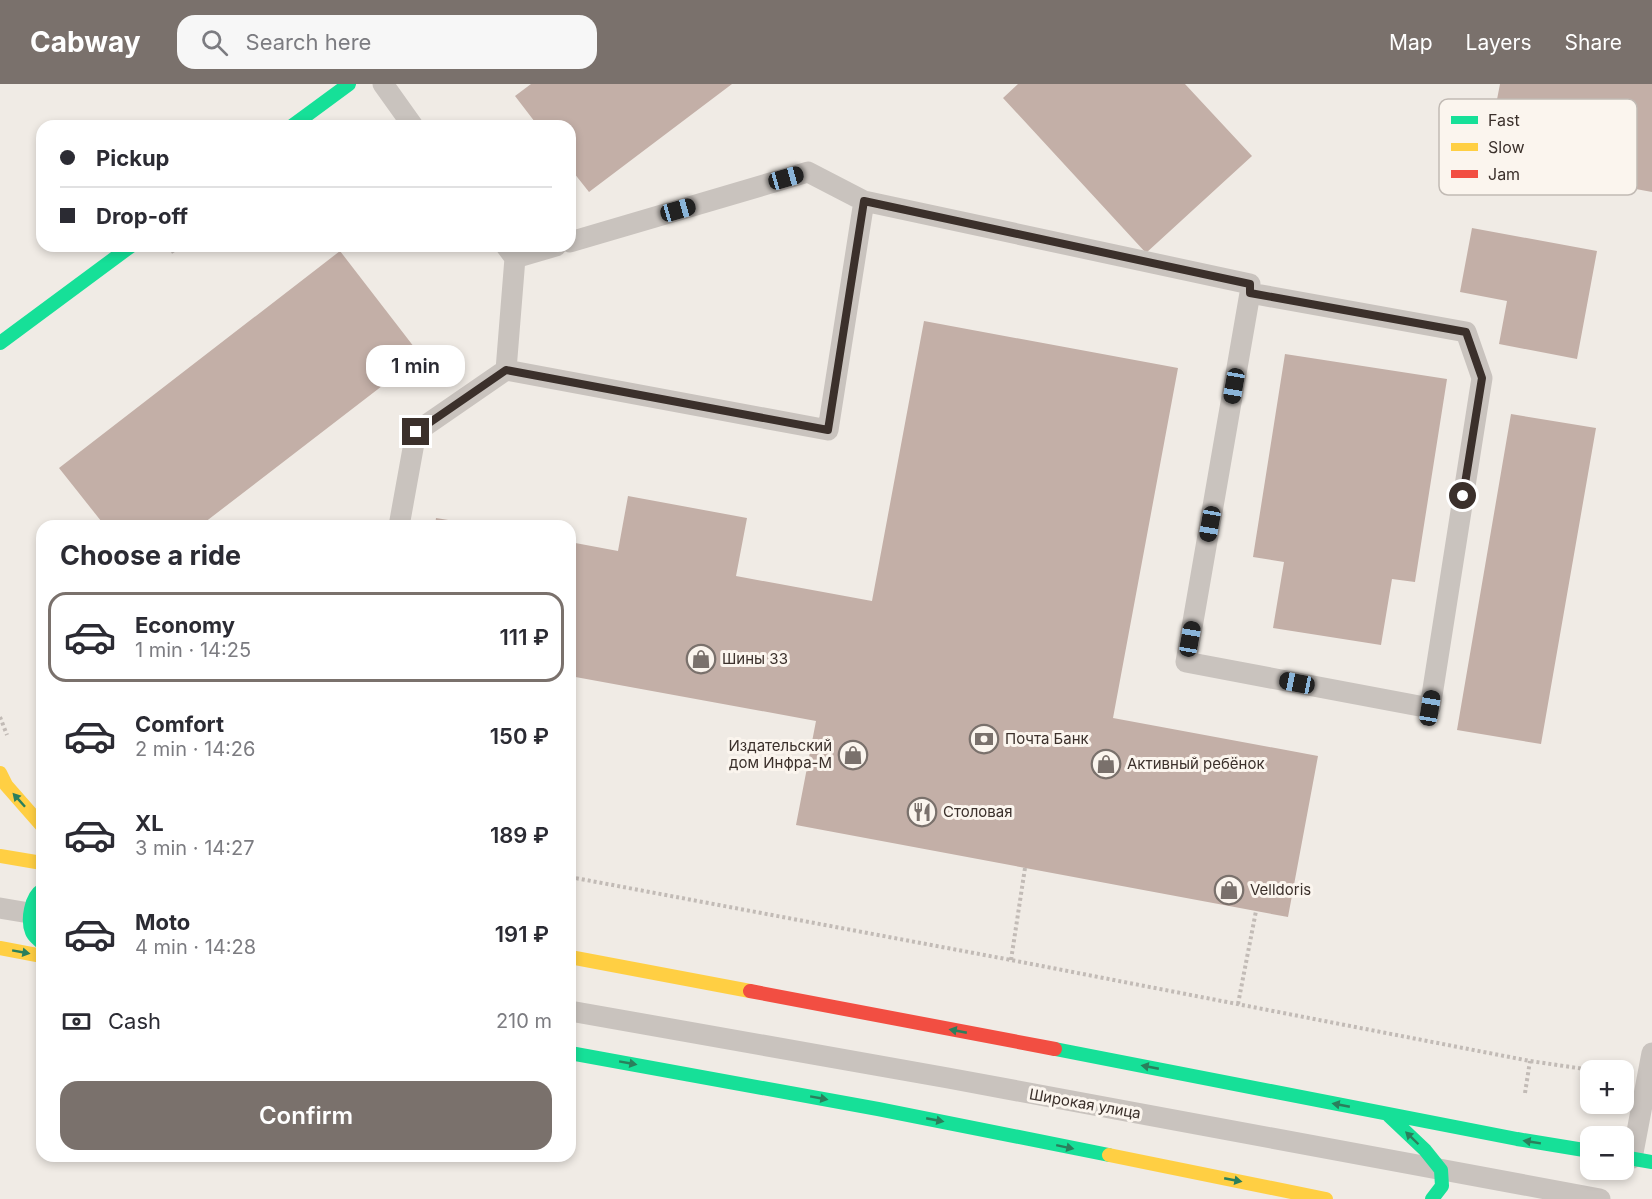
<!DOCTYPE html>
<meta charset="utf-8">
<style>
body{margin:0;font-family:Inter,sans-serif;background:#f7f7f7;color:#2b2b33;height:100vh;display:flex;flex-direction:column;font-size:22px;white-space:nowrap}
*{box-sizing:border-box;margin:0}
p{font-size:20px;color:#7c7c81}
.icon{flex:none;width:33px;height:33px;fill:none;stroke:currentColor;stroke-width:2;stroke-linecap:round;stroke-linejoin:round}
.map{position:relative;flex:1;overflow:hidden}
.side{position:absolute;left:36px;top:436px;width:540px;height:642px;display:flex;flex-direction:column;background:#fff;border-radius:18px;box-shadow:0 3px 9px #0003}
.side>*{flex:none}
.top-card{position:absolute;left:36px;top:36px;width:540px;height:132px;border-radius:18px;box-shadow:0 3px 9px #0003;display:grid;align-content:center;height:132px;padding:0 24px;background:#fff}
.buttons{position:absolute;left:1580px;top:976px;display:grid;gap:12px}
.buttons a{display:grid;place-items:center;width:54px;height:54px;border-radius:12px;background:#fff;box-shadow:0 3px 9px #0003;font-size:30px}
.end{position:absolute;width:27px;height:27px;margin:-14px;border:8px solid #3b302b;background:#fff;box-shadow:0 0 0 3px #fff}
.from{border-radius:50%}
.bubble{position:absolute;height:42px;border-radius:18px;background:#fff;box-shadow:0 3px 9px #0003;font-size:20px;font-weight:600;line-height:42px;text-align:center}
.car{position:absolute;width:18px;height:36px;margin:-18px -9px;border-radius:8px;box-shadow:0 0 4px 2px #0007;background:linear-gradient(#222 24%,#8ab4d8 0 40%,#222 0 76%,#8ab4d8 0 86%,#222 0)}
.top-card b{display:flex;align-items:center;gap:21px;height:57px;font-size:22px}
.top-card b+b{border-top:2px solid #e1e1e2}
.top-card i{width:15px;height:15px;background:#2b2b33}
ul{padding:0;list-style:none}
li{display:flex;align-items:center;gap:18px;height:90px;margin:0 12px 9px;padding:0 12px;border:3px solid transparent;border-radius:18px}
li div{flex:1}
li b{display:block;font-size:22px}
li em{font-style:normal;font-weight:600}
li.on{border-color:#7a716c}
li>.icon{width:54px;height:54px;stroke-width:1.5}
h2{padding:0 24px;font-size:27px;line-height:72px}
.pay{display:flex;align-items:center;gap:15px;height:66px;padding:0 24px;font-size:22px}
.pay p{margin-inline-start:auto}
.button{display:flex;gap:12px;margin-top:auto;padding:12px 24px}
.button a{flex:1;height:69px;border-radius:18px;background:#7a716c;color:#fff;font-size:24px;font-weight:600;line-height:69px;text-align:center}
header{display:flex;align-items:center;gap:36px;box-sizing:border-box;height:84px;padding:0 30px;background:#7a716c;color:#fff}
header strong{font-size:28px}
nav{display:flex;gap:33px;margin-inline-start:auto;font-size:21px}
.search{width:420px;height:54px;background:#f7f7f7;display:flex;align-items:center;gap:15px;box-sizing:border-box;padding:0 21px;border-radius:18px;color:#7c7c81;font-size:22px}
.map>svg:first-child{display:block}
.building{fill:#c3afa7}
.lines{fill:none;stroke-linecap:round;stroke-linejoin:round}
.path{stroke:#c2bbb6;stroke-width:4;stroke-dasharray:3 3;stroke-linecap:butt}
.lane{stroke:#c9c3be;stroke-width:21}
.fast{stroke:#16e098;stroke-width:14}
.slow{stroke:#ffcf43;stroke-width:14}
.jam{stroke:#f24e42;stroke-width:14}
.oneway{fill:#2a7f5c}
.route{stroke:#3b302b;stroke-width:8}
.labels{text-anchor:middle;stroke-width:6;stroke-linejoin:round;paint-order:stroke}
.poi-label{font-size:15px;fill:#3b302b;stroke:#fbf5ee;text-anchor:start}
.street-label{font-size:15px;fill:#3b302b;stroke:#fbf5ee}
.key{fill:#fbf5ee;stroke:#c1bab4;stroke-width:1.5}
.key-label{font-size:16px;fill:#3b302b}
</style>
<header>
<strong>Cabway</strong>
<div class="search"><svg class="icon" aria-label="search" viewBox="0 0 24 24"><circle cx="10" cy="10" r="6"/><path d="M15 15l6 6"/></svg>Search here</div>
<nav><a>Map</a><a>Layers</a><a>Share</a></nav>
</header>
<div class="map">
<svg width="1652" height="1115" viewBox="0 0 1652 1115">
<rect width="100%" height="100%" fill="#f0ebe5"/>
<path class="building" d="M531 0H732L589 108 570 84V42H538L515 12Z
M1018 0H1185L1252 72 1146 169 1003 14Z
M1500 0H1652V108L1485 77Z
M1472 144 1597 167 1577 275 1499 260 1507 217 1460 208Z
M340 167 421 272 200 442H105L59 384Z
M924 237 1178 284 1113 634 1318 672 1288 833 796 741 816 637 570 592V458L618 467 628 412 747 434 736 492 872 517Z
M1285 270 1447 295 1415 498 1392 495 1381 561 1273 544 1284 478 1253 473Z
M1511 330 1596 344 1541 660 1457 646Z
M436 434 479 441V442H435Z"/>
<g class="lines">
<path class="path" d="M171 168 181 162
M0 633 7 651
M570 793 1011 876 1530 977 1598 987
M1011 876 1025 784
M1238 920 1256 827
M1525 1009 1530 977"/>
<path class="lane" d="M383 0 413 42
M570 158 808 88 864 117 1250 200V209L1186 578 1430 624 1482 294 1466 248 1250 209
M506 162 515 174 556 162
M515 174 506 286 828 346 864 117
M399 442 416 348 506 286
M0 824 41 831
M570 927 948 994 1600 1115
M1632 1074 1652 969"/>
<path class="fast" d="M292 42 349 0
M0 259 131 162
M42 806C31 813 27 836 32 848 33 852 39 856 42 859
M1055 965 1517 1055 1590 1067
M570 969 878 1025 1109 1071
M1387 1030 1425 1066 1441 1086 1442 1102 1432 1115
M1623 1073 1652 1078"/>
<path class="slow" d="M0 689 6 701 42 742
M0 772 42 779
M0 864 42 872
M570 873 750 907
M1109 1071 1326 1115"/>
<path class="jam" d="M750 907 1055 965"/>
</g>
<defs><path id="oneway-solid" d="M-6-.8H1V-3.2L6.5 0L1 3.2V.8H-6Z" transform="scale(1.5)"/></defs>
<g class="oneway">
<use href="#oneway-solid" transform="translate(19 716) rotate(-132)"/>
<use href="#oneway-solid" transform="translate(21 868) rotate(10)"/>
<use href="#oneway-solid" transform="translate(958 947) rotate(-169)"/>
<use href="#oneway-solid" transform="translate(628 979) rotate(10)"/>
<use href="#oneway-solid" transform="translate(1150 983) rotate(-169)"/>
<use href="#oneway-solid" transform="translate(819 1014) rotate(10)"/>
<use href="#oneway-solid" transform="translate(1341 1021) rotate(-169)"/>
<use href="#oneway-solid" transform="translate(935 1036) rotate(11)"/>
<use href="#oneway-solid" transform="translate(1412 1054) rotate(-136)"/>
<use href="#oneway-solid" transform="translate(1532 1058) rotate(-171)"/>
<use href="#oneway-solid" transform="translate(1065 1063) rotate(12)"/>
<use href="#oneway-solid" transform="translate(1233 1096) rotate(11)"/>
</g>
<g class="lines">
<path class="route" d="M416 348 506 286 828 346 864 117 1250 200V209L1466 248 1482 294 1463 412"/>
</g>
<defs>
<g id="shop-ring" transform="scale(1.5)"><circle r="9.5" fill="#fbf5ee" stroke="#7a716c" stroke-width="1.5"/><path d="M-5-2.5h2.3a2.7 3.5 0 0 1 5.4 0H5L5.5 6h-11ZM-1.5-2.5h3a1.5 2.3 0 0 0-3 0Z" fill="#7a716c"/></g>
<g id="bank-ring" transform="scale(1.5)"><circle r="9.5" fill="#fbf5ee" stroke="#7a716c" stroke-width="1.5"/><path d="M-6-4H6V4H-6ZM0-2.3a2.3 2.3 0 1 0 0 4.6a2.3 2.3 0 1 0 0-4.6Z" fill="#7a716c"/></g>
<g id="restaurant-ring" transform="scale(1.5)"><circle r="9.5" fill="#fbf5ee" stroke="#7a716c" stroke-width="1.5"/><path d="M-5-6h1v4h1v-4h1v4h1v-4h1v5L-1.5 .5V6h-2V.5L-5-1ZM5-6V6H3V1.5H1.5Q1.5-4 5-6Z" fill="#7a716c"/></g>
</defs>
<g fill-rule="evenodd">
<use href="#shop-ring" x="701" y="575"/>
<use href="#bank-ring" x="984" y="655"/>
<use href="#shop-ring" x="853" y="671"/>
<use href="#shop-ring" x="1106" y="680"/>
<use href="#restaurant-ring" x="922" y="728"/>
<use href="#shop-ring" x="1229" y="806"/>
</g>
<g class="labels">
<g class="poi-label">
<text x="722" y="580">Шины 33</text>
<text x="1005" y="660">Почта Банк</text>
<text x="832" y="667" text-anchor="end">Издательский<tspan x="832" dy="17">дом Инфра-М</tspan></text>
<text x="1127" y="685">Активный ребёнок</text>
<text x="943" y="733">Столовая</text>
<text x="1250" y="811">Velldoris</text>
</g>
<g class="street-label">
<text transform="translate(1085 1020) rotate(10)" y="5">Широкая улица</text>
</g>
</g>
<rect x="1439" y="15" width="198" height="96" rx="9" class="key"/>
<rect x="1451" y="32" width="27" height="8" fill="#16e098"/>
<rect x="1451" y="59" width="27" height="8" fill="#ffcf43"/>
<rect x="1451" y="86" width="27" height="8" fill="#f24e42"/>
<g class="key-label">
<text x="1488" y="42">Fast</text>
<text x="1488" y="69">Slow</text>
<text x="1488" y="96">Jam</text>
</g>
</svg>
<div class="buttons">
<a>+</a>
<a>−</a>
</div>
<i class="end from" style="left:1463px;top:412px"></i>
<i class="end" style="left:416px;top:348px"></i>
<div class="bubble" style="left:366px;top:261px;width:99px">1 min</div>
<i class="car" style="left:786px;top:94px;rotate:74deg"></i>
<i class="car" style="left:678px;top:126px;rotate:74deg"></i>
<i class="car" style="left:1234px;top:302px;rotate:190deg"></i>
<i class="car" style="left:1210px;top:440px;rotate:190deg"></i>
<i class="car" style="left:1190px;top:555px;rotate:10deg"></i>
<i class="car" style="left:1297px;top:599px;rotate:281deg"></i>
<i class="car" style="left:1430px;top:624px;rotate:9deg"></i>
<div class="top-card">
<b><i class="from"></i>Pickup</b>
<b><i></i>Drop-off</b>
</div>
<section class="side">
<h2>Choose a ride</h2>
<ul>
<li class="on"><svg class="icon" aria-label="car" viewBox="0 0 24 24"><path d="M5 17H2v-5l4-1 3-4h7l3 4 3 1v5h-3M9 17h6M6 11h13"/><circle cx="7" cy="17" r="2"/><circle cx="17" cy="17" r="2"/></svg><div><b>Economy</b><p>1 min · 14:25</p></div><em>111 ₽</em></li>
<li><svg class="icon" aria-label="car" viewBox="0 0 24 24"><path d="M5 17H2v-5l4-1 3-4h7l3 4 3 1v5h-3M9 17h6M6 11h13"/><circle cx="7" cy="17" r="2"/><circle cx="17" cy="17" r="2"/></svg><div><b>Comfort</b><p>2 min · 14:26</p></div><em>150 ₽</em></li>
<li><svg class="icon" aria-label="car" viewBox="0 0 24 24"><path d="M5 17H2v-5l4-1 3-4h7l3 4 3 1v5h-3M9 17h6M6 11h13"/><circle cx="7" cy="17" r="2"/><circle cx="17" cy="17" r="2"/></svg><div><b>XL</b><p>3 min · 14:27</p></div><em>189 ₽</em></li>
<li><svg class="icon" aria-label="car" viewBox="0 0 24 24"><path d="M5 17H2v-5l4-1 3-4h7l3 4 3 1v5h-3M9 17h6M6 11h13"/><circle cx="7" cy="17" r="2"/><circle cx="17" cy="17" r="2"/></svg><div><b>Moto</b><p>4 min · 14:28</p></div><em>191 ₽</em></li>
</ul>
<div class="pay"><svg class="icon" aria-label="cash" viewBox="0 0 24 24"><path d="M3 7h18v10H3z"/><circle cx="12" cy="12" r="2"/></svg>Cash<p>210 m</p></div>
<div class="button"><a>Confirm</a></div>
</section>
</div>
